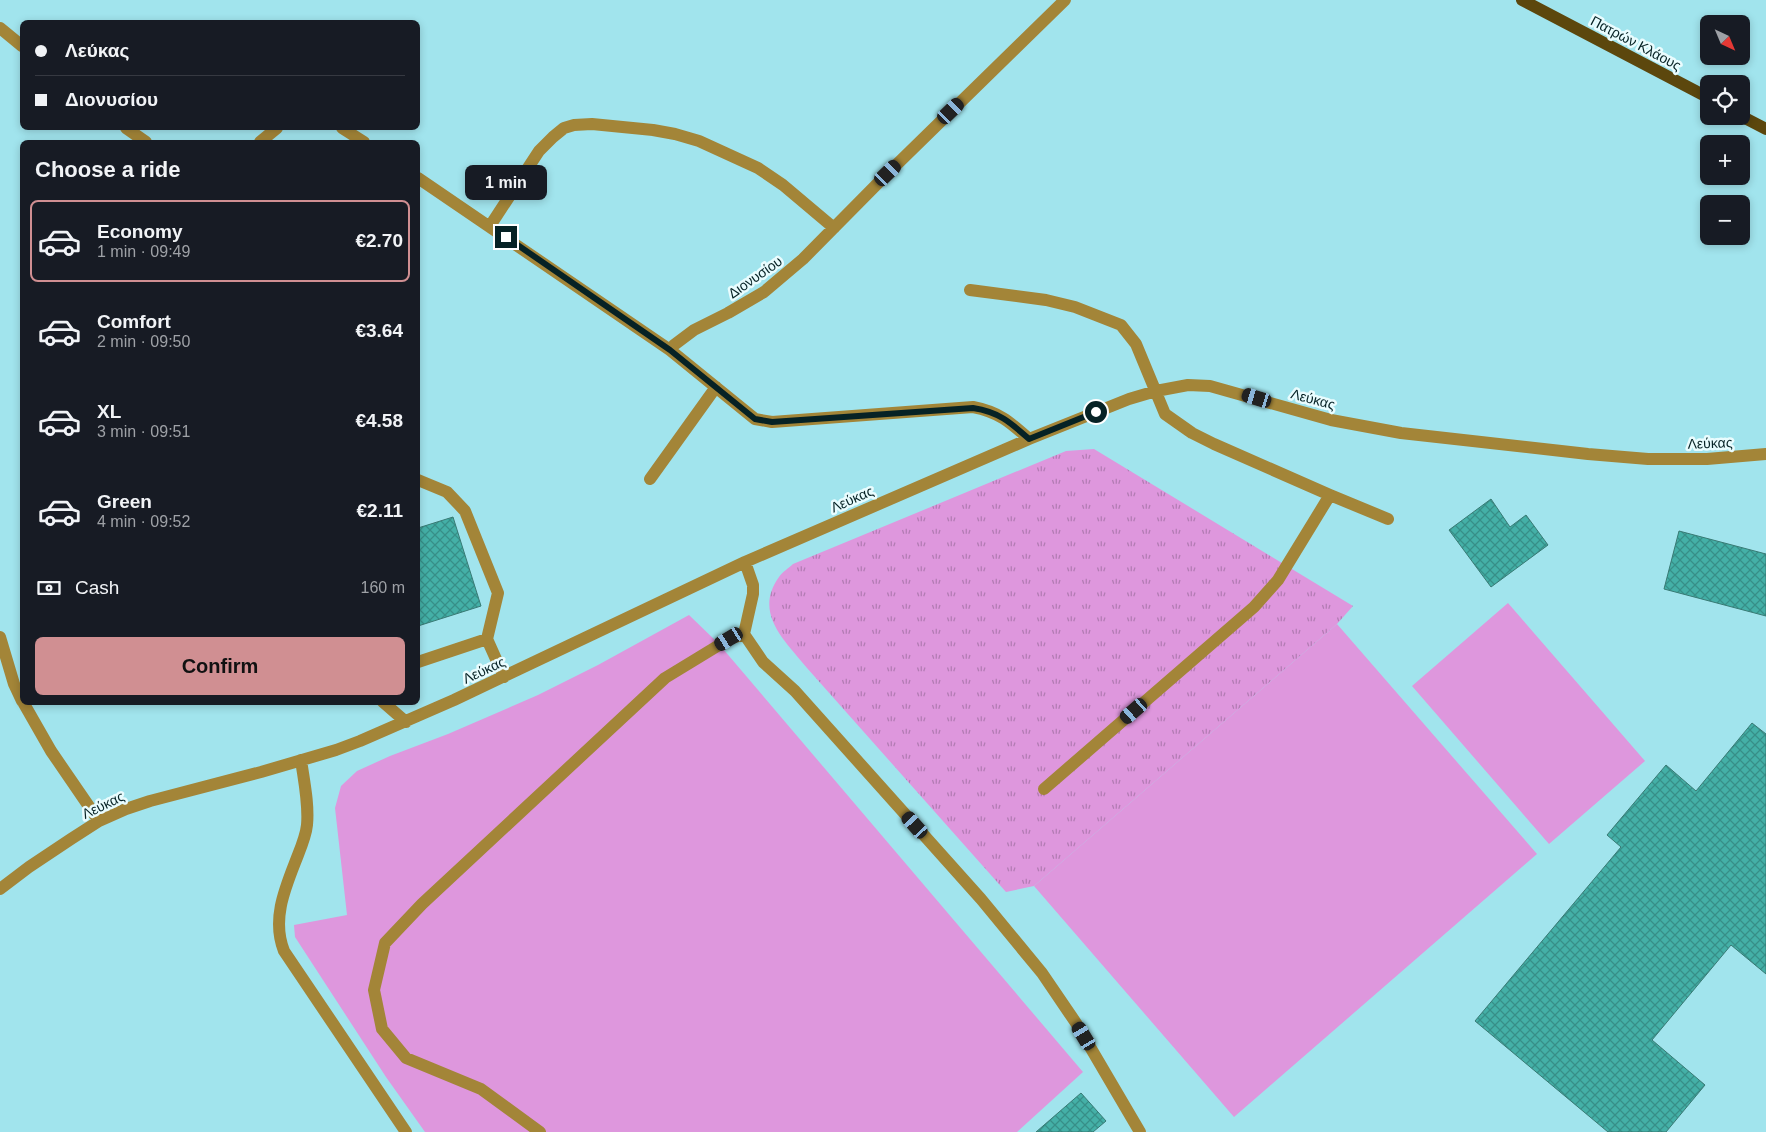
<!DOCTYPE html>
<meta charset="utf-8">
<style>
body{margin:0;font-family:Helvetica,sans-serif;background:#242831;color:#f1f3f6;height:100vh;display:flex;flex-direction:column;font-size:19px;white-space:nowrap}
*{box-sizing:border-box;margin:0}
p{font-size:16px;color:#9ea1a6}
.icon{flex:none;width:28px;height:28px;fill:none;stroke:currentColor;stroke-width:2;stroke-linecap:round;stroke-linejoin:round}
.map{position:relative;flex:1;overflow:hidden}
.drawer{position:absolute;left:20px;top:140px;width:400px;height:565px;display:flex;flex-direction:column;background:#171b24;border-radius:8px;box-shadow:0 2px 8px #0003}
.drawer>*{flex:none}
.banner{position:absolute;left:20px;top:20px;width:400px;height:110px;border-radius:8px;box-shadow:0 2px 8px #0003;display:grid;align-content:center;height:110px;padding:0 15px;background:#171b24}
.needle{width:32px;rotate:136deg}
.fabs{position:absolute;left:1700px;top:15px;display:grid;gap:10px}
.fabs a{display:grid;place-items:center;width:50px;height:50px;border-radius:8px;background:#171b24;box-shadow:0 2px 8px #0003;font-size:25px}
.end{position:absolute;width:22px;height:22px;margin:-11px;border:6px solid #062225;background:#fff;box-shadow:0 0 0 2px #fff}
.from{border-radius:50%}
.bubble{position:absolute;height:35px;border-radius:8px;background:#171b24;box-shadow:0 2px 8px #0003;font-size:16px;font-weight:700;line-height:35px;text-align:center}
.car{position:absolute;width:15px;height:30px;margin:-15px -8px;border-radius:6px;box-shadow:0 0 4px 1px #0007;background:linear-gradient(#222 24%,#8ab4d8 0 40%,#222 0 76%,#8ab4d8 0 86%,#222 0)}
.banner b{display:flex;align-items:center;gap:18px;height:48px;font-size:19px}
.banner b+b{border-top:1px solid #363941}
.banner i{width:12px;height:12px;background:#f1f3f6}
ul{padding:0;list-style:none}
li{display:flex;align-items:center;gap:15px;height:82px;margin:0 10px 8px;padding:0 5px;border:2px solid transparent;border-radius:8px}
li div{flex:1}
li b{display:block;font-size:19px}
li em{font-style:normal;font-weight:700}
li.active{border-color:#d08f92}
li>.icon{width:45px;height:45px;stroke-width:1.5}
h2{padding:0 15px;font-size:22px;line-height:60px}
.pay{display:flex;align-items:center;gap:12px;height:55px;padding:0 15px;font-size:19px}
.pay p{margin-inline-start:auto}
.cta{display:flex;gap:10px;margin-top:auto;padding:10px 15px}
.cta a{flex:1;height:58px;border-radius:8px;background:#d08f92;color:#111;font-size:20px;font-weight:700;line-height:58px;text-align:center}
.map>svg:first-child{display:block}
.grass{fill:url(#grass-tufts)}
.pitch{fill:#de97dd}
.building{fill:url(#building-cross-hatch);stroke:#387a74}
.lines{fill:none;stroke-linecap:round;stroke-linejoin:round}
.minor{stroke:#a38538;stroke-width:12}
.major{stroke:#5c470d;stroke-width:12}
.route{stroke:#062225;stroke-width:6}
.labels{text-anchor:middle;stroke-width:5;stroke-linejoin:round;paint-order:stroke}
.street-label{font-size:14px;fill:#062225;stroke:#e9fcfe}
</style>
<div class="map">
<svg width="1766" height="1132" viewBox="0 0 1766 1132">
<defs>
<pattern id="grass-tufts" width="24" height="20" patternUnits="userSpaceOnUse" patternTransform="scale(1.25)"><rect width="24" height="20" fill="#de97dd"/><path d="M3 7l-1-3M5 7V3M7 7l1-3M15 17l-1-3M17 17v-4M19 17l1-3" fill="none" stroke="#b27bb3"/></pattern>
<pattern id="building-cross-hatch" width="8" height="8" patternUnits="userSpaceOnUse" patternTransform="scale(1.25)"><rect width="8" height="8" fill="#44b0a7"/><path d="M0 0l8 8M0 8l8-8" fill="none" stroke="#378f88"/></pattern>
</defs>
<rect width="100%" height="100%" fill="#a1e4ed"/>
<path class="grass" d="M1094 449 1353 606 1337 624 1034 886 1006 892 807 668C785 641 753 613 779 577 782 572 789 568 793 564L1066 451Z"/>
<path class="pitch" d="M1508 603 1645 761 1549 844 1412 686Z
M689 615 718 643 1083 1072 1017 1132H425L386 1077 295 937 294 925 347 915 335 808 341 786 357 771 390 756 448 734 538 695 598 665Z
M1337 624 1537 854 1234 1117 1034 886Z"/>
<path class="building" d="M1491 499 1510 527 1526 515 1548 545 1491 587 1449 530Z
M453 517 481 606 418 626V528Z
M1679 531 1766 554V616L1664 589Z
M1752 723 1766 734V974L1731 945 1652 1040 1705 1085 1666 1132H1608L1475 1021 1621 847 1607 835 1666 765 1696 791Z
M1081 1093 1106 1121 1093 1132H1036Z"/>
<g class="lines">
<path class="minor" d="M0 28 22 46
M126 128 146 142
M342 128 364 142
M260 142 277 128
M418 178 670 350 755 419 772 422 973 407C999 412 1010 422 1029 439
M490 226 539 151 553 137 564 128 574 125 592 124 653 130 675 134 699 141 758 168 783 185 834 228
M970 290 1046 300 1075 307 1121 325 1136 344 1165 414 1192 433 1214 444 1330 495 1388 519
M670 350 674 345 694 330 728 313 764 292 803 259 888 173 1065 0
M650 479 716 387
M418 480 447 492 465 511 498 593 487 639 504 677
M745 562 753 585V594L744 634 763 662 795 691 981 899 1042 973 1076 1023 1140 1132
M0 637 14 684 22 701
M418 662 487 639
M23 702 51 751 99 821
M383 702 406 722
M301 760C304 781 309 804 307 825 306 835 302 845 298 855 286 886 271 918 284 951L406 1132
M1044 789 1254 607 1278 580 1330 495
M0 889 29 867 71 839 99 821 126 809 150 801 261 772 336 750 360 741 454 700 745 562 1029 439 1129 399 1156 391 1188 385 1210 386 1331 420 1401 433 1588 454 1648 459H1707L1766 454
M540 1132 481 1089 406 1058 382 1029 374 990 385 943 422 904 665 678 729 639 744 634"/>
<path class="major" d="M1522 0 1709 98
M1741 116 1766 129"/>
</g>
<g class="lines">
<path class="route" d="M506 237 670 350 755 419 772 422 973 408C999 412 1010 422 1029 439L1096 412"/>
</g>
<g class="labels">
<g class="street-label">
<text transform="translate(1636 43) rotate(28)" y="5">Πατρών Κλάους</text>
<text transform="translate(755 277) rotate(-35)" y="5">Διονυσίου</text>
<text transform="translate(1313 399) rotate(15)" y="5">Λεύκας</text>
<text transform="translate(1710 443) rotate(-2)" y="5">Λεύκας</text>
<text transform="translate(852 499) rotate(-24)" y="5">Λεύκας</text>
<text transform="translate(484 670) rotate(-25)" y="5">Λεύκας</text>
<text transform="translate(103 805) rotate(-26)" y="5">Λεύκας</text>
</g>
</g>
</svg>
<div class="fabs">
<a><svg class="needle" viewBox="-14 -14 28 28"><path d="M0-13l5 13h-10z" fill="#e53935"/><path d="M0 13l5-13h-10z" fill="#9ea1a6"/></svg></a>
<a><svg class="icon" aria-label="locate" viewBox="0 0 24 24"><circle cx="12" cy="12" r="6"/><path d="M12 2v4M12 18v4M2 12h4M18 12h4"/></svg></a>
<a>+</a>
<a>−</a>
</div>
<i class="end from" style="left:1096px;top:412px"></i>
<i class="end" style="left:506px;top:237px"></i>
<div class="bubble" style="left:465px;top:165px;width:82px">1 min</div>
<i class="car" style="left:951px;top:111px;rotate:46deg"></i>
<i class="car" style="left:888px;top:173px;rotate:46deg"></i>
<i class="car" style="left:1257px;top:398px;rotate:287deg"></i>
<i class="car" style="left:729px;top:639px;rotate:239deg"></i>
<i class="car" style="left:1134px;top:711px;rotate:229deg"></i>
<i class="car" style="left:915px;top:825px;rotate:318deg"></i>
<i class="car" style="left:1084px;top:1036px;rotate:329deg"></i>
<div class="banner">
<b><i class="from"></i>Λεύκας</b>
<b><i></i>Διονυσίου</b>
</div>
<section class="drawer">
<h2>Choose a ride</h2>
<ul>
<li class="active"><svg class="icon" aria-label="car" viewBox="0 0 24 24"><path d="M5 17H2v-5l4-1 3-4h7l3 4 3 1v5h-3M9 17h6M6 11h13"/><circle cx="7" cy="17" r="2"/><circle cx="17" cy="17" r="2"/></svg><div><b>Economy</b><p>1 min · 09:49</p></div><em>€2.70</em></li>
<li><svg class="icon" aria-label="car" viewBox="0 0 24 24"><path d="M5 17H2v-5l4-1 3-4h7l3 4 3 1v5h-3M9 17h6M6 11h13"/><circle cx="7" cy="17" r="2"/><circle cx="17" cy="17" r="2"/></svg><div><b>Comfort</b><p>2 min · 09:50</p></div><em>€3.64</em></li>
<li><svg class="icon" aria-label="car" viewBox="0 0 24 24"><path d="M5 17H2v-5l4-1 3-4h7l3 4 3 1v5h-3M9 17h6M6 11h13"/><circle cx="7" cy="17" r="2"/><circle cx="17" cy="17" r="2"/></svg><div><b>XL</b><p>3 min · 09:51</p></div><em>€4.58</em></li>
<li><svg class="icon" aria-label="car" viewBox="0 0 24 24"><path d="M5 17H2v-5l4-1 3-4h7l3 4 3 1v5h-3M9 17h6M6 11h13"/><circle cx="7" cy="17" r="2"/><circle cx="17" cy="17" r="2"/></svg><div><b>Green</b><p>4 min · 09:52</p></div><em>€2.11</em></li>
</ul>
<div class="pay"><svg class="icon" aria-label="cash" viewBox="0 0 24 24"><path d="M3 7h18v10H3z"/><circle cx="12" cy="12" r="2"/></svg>Cash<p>160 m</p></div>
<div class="cta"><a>Confirm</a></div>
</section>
</div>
